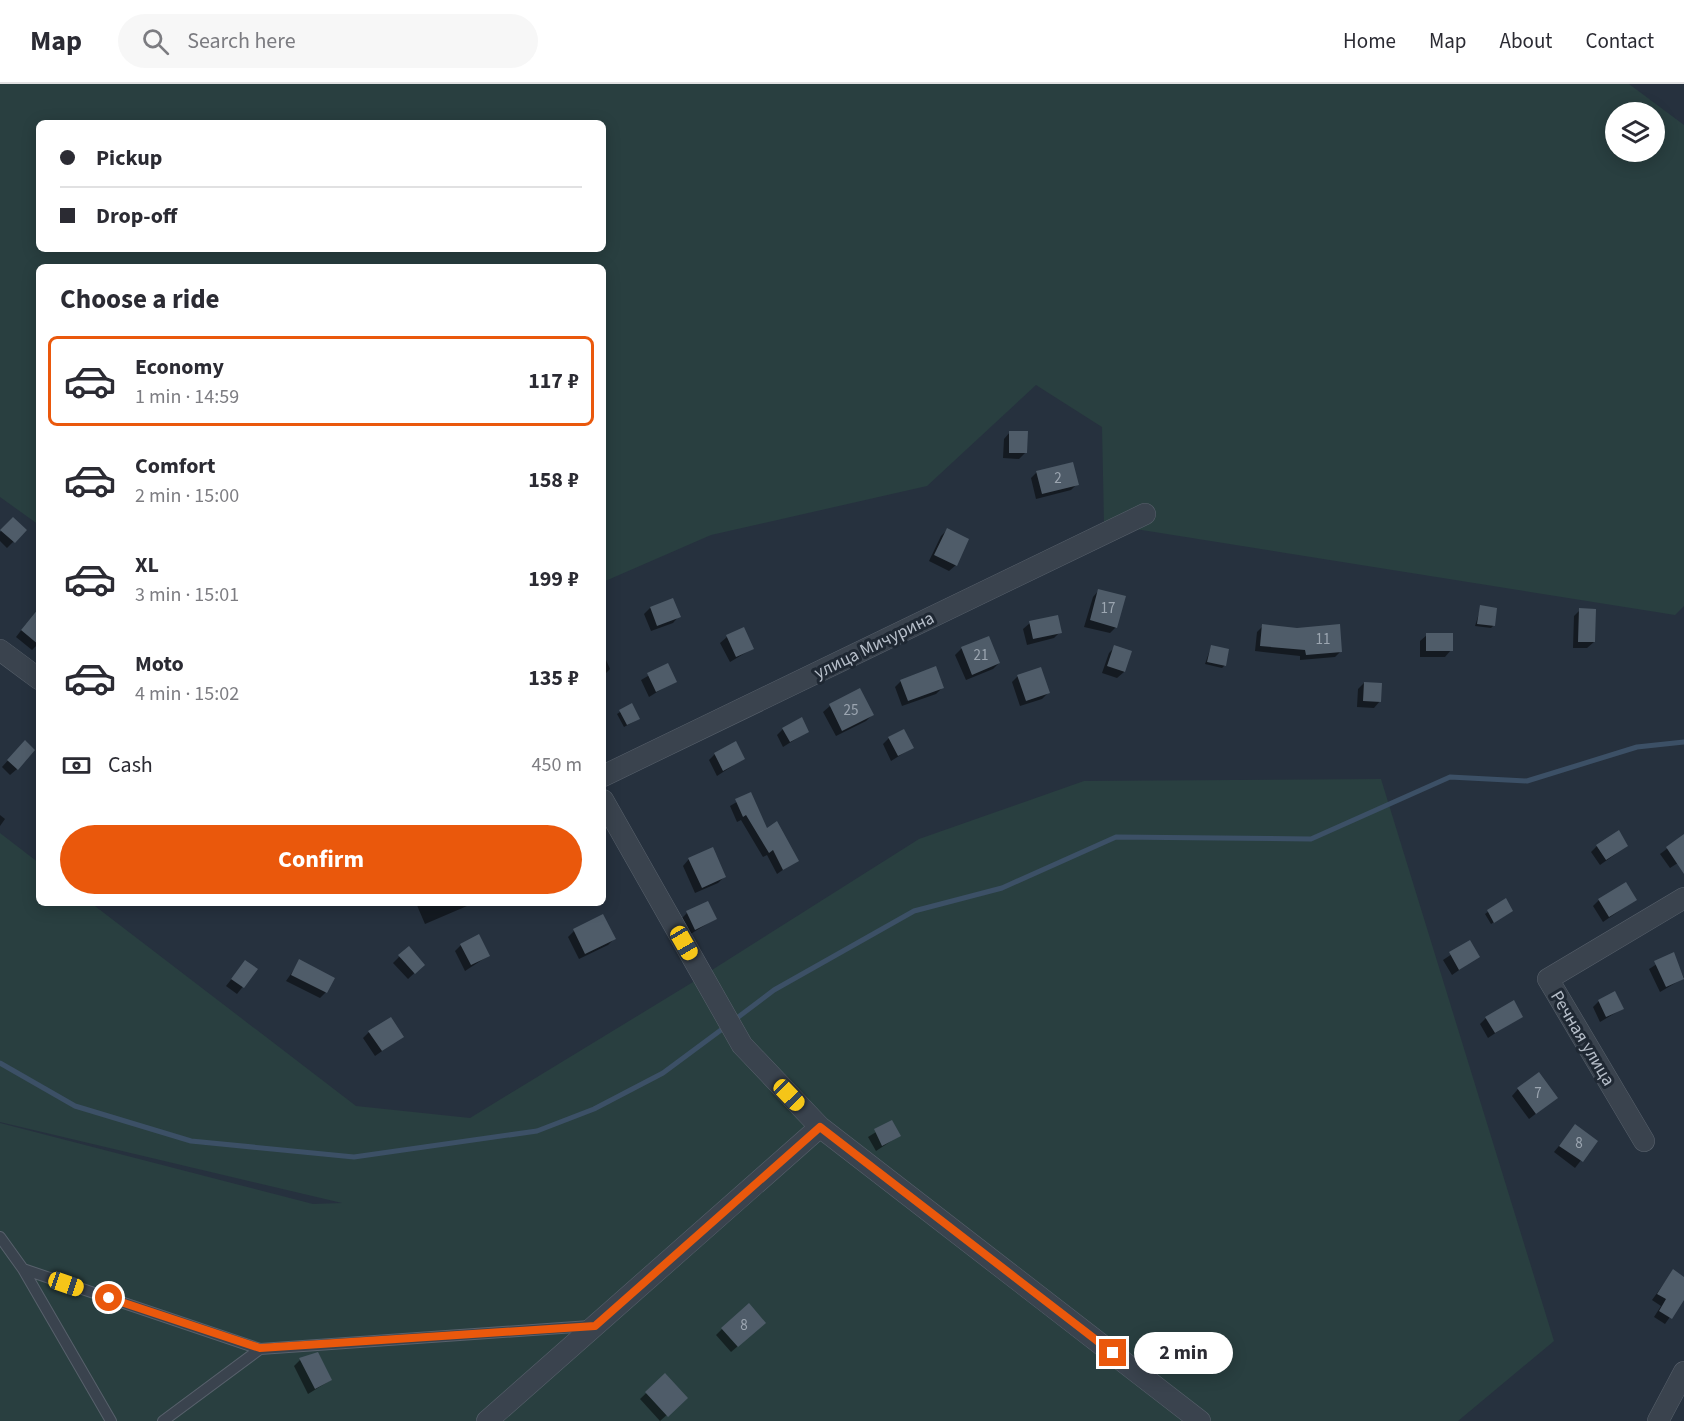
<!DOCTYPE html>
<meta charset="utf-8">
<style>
body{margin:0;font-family:"Source Sans 3",sans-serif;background:#f7f7f7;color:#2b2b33;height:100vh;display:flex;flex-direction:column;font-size:22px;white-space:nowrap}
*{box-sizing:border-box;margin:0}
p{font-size:20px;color:#7c7c81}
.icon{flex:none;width:33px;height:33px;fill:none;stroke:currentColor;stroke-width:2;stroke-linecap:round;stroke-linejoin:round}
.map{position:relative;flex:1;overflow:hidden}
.panel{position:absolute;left:36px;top:180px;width:570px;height:642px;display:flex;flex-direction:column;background:#fff;border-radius:9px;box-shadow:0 3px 15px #0003}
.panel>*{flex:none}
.top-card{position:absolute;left:36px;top:36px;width:570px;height:132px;border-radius:9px;box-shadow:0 3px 15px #0003;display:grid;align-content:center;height:132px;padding:0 24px;background:#fff}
.fabs{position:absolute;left:1605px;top:18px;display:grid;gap:12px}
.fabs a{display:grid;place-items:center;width:60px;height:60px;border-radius:50%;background:#fff;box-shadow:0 3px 15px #0003;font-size:30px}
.end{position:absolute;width:27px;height:27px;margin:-14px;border:8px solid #ea580c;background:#fff;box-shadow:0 0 0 3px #fff}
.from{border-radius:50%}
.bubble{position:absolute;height:42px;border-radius:21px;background:#fff;box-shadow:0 3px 15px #0003;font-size:20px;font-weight:700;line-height:42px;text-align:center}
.car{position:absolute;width:18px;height:36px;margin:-18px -9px;border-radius:8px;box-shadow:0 0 4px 2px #0007;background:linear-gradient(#f5c518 24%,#345 0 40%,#f5c518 0 76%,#345 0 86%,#f5c518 0)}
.top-card b{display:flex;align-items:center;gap:21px;height:57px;font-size:22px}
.top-card b+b{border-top:2px solid #e1e1e2}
.top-card i{width:15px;height:15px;background:#2b2b33}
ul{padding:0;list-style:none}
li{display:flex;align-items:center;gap:18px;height:90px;margin:0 12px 9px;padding:0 12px;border:3px solid transparent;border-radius:9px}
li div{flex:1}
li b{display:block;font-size:22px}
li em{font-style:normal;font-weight:700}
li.current{border-color:#ea580c}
li>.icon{width:54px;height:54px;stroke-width:1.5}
h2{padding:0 24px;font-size:27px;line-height:72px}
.pay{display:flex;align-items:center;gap:15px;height:66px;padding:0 24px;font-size:22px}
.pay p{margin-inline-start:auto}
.cta{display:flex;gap:12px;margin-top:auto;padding:12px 24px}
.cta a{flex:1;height:69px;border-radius:36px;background:#ea580c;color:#fff;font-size:24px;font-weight:700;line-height:69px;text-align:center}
header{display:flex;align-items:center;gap:36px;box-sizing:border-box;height:84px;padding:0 30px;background:#fff;border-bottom:2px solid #e1e1e2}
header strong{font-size:28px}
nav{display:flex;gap:33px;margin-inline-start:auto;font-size:21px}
.search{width:420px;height:54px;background:#f7f7f7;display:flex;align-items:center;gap:15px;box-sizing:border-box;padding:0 21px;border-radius:33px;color:#7c7c81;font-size:22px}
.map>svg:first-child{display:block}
.green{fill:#293f40;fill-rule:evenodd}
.shadow{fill:#0007}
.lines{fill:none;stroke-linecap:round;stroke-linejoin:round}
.stream{stroke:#3c5066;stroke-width:5}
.building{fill:#4f5c69}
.service-casing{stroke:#58616c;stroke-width:12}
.minor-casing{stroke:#58616c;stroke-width:22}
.service{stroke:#3a434e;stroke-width:10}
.minor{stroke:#3a434e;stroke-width:21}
.route{stroke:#ea580c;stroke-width:8}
.labels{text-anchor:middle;stroke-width:6;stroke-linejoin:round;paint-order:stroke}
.number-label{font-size:15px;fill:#9ca6b1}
.street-label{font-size:18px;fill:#b6bec9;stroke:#1f2833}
</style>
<header>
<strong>Map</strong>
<div class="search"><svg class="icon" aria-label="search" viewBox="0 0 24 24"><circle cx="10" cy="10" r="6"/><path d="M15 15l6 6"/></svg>Search here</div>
<nav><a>Home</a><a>Map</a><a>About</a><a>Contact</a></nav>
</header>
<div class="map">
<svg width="1684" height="1337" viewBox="0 0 1684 1337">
<rect width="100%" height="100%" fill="#26313e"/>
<path class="green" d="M0 0H1629L1684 41V522L1675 531 1104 440 1102 343 1036 301 927 402 711 451 603 498V183H39V441L0 413ZM1616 28H1654V68H1616ZM39 39H603V165H39Z
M1381 695 1554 1257 1458 1337H0V1039L313 1120 342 1119 0 1038V749L39 779V819H91L356 1022 470 1034 693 898 919 755 1084 697Z"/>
<path class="shadow" d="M1010 348 1026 368 1019 375 1003 374 1004 355Z
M1037 388 1077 400 1071 406 1036 415 1031 394Z
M13 435 25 446 7 464 0 457V448Z
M947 446 956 481 949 487 929 477 941 452Z
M1099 506 1116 543 1110 549 1084 543 1093 513Z
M672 516 679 532 673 539 651 547 644 530 650 524Z
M1481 523 1493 542 1491 544 1475 542Z
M1580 526 1594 558 1587 564H1573L1574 532Z
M1030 539 1060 548 1054 554 1027 561 1023 545Z
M26 540H39V559L32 566 16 553Z
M1263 542 1341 567 1335 573 1300 576V572L1255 567 1257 548Z
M743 545 752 565 730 578 720 559 727 553Z
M1427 551 1451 566 1445 573H1420V557Z
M988 554 999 579 993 585 966 596 955 571 961 565Z
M1115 563 1130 568 1124 588 1117 594 1102 589 1109 569Z
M1211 563 1225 581 1222 584 1205 580Z
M603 569 610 585 603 592Z
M667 581 675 597 649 613 641 596Z
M1018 592 1048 609 1042 615 1020 622 1012 598Z
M901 597 942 604 936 610 902 622 895 603Z
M1364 599 1380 617 1374 624 1357 623 1358 605Z
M860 606 872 631 866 637 836 652 823 628 830 622Z
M631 621 635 637 624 643 617 630Z
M783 645 807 648 783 663 777 651Z
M889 654 912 664 891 677 883 660Z
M19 664 17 685 10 691 2 683Z
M715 670 743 675 717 692 709 676Z
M750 710 766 746 797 776 777 790 767 771 763 773 741 736 737 738 730 722Z
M0 731 5 735 0 742Z
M1684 752V775L1670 784 1660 770Z
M1597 762H1627L1600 781 1591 768Z
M689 775 724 793 718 799 695 809 683 782Z
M1505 816 1512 827 1491 840 1485 830Z
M1599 816H1635L1603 838 1593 822Z
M416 819H474L425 840Z
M687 829 715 835 689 851 681 835Z
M574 847 614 855 608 861 579 875 568 853Z
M1470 858 1479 872 1452 891 1443 876Z
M461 861 488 872 465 887 455 867Z
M1673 870 1684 894 1660 908 1649 885Z
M399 873 423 881 408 895 393 879Z
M300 877 326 908 320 914 286 897Z
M245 878 256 886 237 910 226 902Z
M1599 917 1622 925 1600 938 1593 923Z
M1521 932 1488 954 1480 940 1486 934Z
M369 948 402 953 375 972 363 954Z
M1518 1005 1556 1014 1529 1035 1512 1012Z
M892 1038 899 1052 876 1067 868 1053Z
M1575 1042 1596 1057 1575 1084 1554 1068Z
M1673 1187 1684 1194V1213L1665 1240 1654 1233 1661 1222 1652 1216Z
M722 1245H758L731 1268 716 1251Z
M318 1270 331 1296 308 1310 294 1282 300 1276Z
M665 1291 686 1314 660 1337 640 1315Z"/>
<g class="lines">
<path class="stream" d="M733 937 774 906 914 827 1002 804 1116 753 1311 755 1450 693 1527 697 1637 663 1684 658
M0 979 75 1022 191 1057 354 1073 537 1047 594 1025 663 989 725 943"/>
</g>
<path class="building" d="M1009 347H1028L1027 369H1009Z
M1073 378 1079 401 1042 410 1036 387Z
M13 433 27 446 15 459 0 446Z
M947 444 969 455 957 482 934 471Z
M1098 505 1126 512 1117 544 1090 536Z
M673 514 681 533 657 542 650 523Z
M1480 521 1497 524 1495 542 1477 540Z
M39 524V561L21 546Z
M1579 524 1596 525 1595 558H1578Z
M1058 531 1062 549 1033 555 1029 537Z
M1262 540 1297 544 1340 540 1342 568 1306 571 1305 566 1260 562Z
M744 543 754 565 736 573 726 551Z
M1426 549H1453V567H1426Z
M989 552 1000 579 972 591 961 563Z
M1114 561 1132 567 1125 588 1107 582Z
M1211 561 1229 565 1226 582 1207 578Z
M668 579 677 598 656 608 647 589Z
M936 582 944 604 908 617 900 596Z
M1041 583 1050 609 1026 617 1017 591Z
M1364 598 1382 599 1381 618 1363 617Z
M860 604 874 631 842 647 829 620Z
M632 619 640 635 627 641 619 626Z
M802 633 809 648 790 658 782 644Z
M904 645 914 664 898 672 888 653Z
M25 656 35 666 18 686 7 676Z
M736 657 745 675 723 687 714 669Z
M751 708 767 744 777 737 799 777 783 786 773 766 769 769 746 731 743 733 735 715Z
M1619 746 1628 762 1606 776 1596 761Z
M1684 750V790L1666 763Z
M713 763 726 793 702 804 688 774Z
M1626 798 1637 816 1609 833 1598 815Z
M1506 814 1513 827 1494 839 1487 826Z
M708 817 717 835 695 846 686 827Z
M603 830 616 855 585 870 573 845Z
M479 850 490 872 471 881 460 860Z
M1470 856 1480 873 1459 886 1449 868Z
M409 862 425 881 415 890 398 871Z
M1674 868 1684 895 1666 903 1654 877Z
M299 875 335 894 327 909 291 891Z
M245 876 258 885 244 904 231 895Z
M1615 907 1624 925 1606 933 1598 916Z
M1514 916 1523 933 1495 949 1485 933Z
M391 933 404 953 382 967 368 947Z
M1539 988 1558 1014 1536 1030 1517 1004Z
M892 1036 901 1052 882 1062 874 1045Z
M1575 1040 1598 1057 1583 1078 1559 1062Z
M1673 1185 1684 1193V1216L1672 1235 1659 1227 1666 1215 1657 1210Z
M749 1219 766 1239 738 1263 721 1244Z
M318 1268 332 1296 315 1305 299 1274Z
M665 1289 688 1314 668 1333 645 1308Z"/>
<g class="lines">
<g class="service-casing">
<path id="service" d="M0 1153 23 1185 260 1265 590 1242
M23 1185 111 1337
M163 1337 260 1265"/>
</g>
<g class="minor-casing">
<path id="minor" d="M0 566 39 595
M603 692 1145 430
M603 716 742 961 820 1043 1200 1337
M1644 1057 1548 895 1684 814
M487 1337 820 1043
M1658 1337 1684 1288"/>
</g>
<use href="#service" class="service"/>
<use href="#minor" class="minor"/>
</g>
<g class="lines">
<path class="route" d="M109 1214 260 1264 595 1242 820 1043 1113 1269"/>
</g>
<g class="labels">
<g class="number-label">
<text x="1058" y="399">2</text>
<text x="1108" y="529">17</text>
<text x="1323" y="560">11</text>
<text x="981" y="576">21</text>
<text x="851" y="631">25</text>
<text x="1538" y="1014">7</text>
<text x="1579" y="1064">8</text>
<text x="744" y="1246">8</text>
</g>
<g class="street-label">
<text transform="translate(874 561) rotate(-26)" y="6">улица Мичурина</text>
<text transform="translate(1583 954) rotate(59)" y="6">Речная улица</text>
</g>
</g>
</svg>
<div class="fabs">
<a><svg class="icon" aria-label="layers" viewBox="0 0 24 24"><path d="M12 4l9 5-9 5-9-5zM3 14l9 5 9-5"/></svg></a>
</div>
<i class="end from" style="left:109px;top:1214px"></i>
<i class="end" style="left:1113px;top:1269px"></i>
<div class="bubble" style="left:1134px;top:1248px;width:99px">2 min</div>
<i class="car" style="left:684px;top:859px;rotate:150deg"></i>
<i class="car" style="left:789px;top:1011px;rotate:136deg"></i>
<i class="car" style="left:66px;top:1200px;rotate:109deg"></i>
<div class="top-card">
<b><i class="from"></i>Pickup</b>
<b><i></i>Drop-off</b>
</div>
<section class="panel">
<h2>Choose a ride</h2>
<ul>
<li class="current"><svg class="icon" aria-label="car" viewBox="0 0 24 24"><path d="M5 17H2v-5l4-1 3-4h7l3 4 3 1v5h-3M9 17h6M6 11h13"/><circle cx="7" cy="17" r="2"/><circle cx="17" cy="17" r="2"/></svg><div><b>Economy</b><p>1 min · 14:59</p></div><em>117 ₽</em></li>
<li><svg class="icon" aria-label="car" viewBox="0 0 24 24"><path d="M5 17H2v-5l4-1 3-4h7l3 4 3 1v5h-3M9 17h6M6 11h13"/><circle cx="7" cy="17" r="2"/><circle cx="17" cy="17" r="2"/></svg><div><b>Comfort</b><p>2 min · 15:00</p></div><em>158 ₽</em></li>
<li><svg class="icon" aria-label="car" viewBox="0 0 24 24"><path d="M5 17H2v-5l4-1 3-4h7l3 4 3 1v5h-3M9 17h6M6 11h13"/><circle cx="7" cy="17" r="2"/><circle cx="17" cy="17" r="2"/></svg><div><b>XL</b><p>3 min · 15:01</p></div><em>199 ₽</em></li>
<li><svg class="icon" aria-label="car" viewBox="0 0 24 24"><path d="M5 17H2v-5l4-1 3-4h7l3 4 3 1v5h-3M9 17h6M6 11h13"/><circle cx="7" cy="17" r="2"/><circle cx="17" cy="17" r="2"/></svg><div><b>Moto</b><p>4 min · 15:02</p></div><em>135 ₽</em></li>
</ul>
<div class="pay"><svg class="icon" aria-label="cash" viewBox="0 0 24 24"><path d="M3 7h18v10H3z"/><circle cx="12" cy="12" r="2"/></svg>Cash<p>450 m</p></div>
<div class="cta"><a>Confirm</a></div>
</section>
</div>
